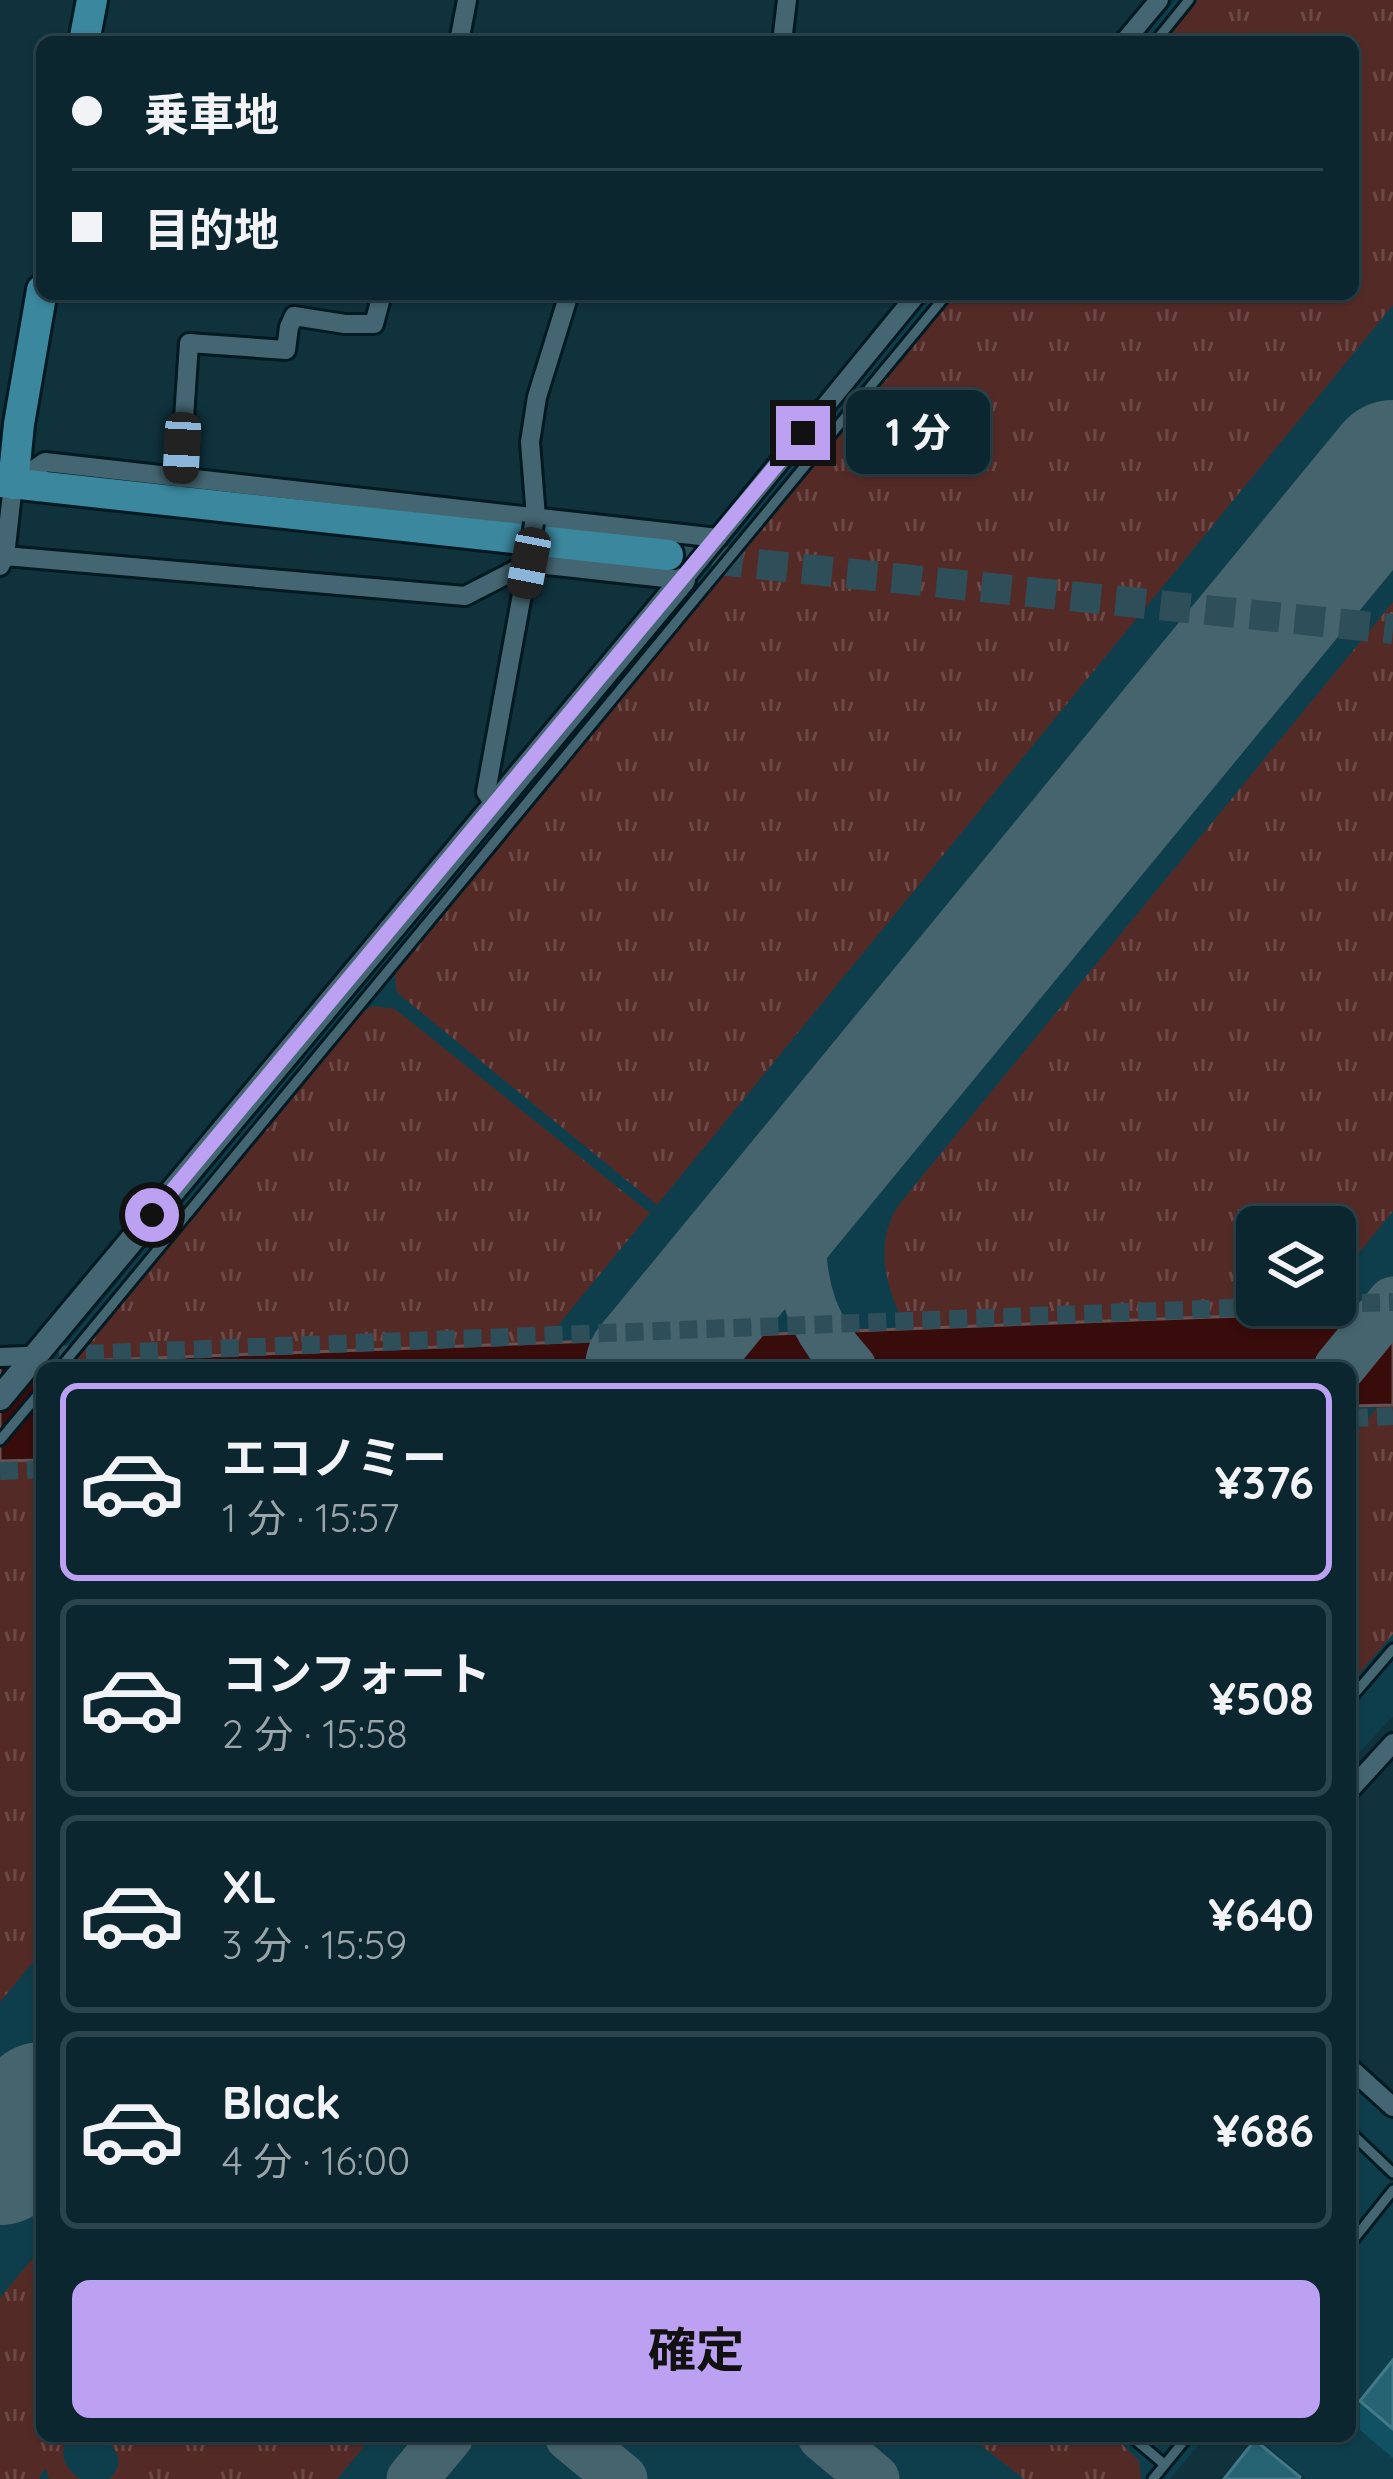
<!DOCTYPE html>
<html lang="ja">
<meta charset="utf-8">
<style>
body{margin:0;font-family:Quicksand,"Noto Sans JP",sans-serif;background:#142e36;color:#f1f3f6;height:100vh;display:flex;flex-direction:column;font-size:45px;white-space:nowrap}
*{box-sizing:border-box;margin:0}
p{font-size:39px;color:#9aa5aa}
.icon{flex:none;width:66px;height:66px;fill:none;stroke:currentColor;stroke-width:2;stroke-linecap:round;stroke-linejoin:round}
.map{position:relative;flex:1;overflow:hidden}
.panel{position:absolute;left:36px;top:1362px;width:1320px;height:1080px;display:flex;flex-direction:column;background:#0b262e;border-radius:18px;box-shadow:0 3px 9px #0004,0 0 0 3px #2b434a}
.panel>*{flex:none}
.banner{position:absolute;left:36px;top:36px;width:1323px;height:264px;border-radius:18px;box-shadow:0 3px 9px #0004,0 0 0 3px #2b434a;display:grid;align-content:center;height:264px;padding:0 36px;background:#0b262e}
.controls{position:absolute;left:1236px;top:1206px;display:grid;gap:24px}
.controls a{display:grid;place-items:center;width:120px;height:120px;border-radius:18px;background:#0b262e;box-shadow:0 3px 9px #0004,0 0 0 3px #2b434a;font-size:60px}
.end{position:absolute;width:54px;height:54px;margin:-27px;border:15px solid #bca0f2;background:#111;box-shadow:0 0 0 6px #111}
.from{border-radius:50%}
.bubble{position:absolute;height:84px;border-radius:18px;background:#0b262e;box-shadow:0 3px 9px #0004,0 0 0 3px #2b434a;font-size:39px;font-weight:700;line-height:84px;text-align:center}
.car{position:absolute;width:36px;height:72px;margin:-36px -18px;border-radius:15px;box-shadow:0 0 9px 3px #0007;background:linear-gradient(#222 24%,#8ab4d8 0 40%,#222 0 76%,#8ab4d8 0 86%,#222 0)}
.banner b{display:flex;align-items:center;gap:42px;height:114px;font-size:45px}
.banner b+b{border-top:3px solid #2b434a}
.banner i{width:30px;height:30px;background:#f1f3f6}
ul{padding:21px 0 0;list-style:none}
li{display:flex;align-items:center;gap:36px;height:198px;margin:0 24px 18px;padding:0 12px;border:6px solid #2b434a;border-radius:18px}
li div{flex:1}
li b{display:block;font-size:45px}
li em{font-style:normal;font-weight:700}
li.active{border-color:#bca0f2}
li>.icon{width:108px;height:108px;stroke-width:1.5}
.primary-button{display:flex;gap:24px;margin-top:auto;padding:24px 36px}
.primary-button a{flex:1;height:138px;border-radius:18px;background:#bca0f2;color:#111;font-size:48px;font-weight:700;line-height:138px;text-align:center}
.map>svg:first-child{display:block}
.built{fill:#0e3e4b;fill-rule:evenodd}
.grass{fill:url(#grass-tufts)}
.water{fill:#370c0b;stroke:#695152;stroke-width:3}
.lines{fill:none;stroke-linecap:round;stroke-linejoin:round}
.taxiway{stroke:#46646e;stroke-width:51}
.runway{stroke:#46646e;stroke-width:132}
.minor-tunnel{stroke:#2e4f59;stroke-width:18;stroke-dasharray:18 9;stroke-linecap:butt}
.primary-tunnel{stroke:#2e4f59;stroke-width:30;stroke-dasharray:30 15;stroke-linecap:butt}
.service-casing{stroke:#011921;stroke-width:15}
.minor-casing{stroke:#011921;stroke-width:24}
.tertiary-casing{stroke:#011921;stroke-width:30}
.primary-casing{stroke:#011921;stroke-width:36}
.service{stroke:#446672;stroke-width:9}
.minor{stroke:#446672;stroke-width:18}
.tertiary{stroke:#446672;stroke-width:24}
.primary{stroke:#3b879e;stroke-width:30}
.minor-bridge-casing{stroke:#011921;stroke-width:24;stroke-linecap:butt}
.minor-bridge{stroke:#446672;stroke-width:18}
.wall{fill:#105263}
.building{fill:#266373;stroke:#437988;stroke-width:3}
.route{stroke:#bca0f2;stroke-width:15}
</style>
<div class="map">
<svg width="1393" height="2479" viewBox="0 0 1393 2479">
<defs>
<pattern id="grass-tufts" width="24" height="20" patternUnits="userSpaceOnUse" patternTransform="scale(3)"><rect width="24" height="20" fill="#542a27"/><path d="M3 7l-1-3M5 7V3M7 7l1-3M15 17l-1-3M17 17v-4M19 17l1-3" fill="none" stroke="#6c4947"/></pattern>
</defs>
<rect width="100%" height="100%" fill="#0f323d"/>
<path class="built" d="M1175 0H1393V1716L1350 1763V1368H47L933 294H1353V42H1140ZM1257 1227H1335V1305H1257Z
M42 1375V2436H1206L1170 2479H0V1425Z
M1350 2080 1393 2119V2479H1306L1255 2436H1350Z"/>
<path class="grass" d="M1197 0H1393V305L657 1205 400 995 396 989 395 974 954 294H1353V42H1162Z
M1393 602V1211L1335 1282V1227H1257V1305H1313L1253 1368 910 1334C890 1300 874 1253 893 1215 897 1206 905 1198 910 1191Z
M373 1006 395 1009 650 1213 523 1368H67L357 1015Z
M1393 1388V1634L1350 1684V1440Z
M42 1398V1951L0 2002V1450Z
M42 2247V2436H70C57 2454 64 2467 80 2479H49L46 2468 40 2475V2479H0V2298Z
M101 2436C117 2436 134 2448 148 2436H373L337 2479H110C127 2461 116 2449 101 2436Z
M969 2436H1114L1139 2461 1141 2479H1024Z"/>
<path class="water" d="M1393 1310V1405L1350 1406V1368H42V1460L0 1461V1364Z"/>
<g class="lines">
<path class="taxiway" d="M842 1135C830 1153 817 1171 809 1192 794 1237 800 1299 827 1338 834 1349 843 1358 851 1368
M1339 1368 1393 1302
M570 2436 622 2479
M823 2436 874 2479
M412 2479 448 2436"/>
<path class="runway" d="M651 1368 1393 466
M0 2159 42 2108"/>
<path class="minor-tunnel" d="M1335 1304 1393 1302
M32 1356 1306 1305
M1350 1418 1393 1416
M0 1471 42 1469"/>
<path class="primary-tunnel" d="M668 555 1393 629"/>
<g class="service-casing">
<path id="service" d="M1155 42 1189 0
M60 1368 947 294
M0 1440 42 1390
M1350 1699 1393 1649
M1350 2132 1393 2173
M1350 2244 1393 2190
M1131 2436 1164 2464
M1153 2479 1188 2436"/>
</g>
<g class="minor-casing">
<path id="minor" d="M459 42 467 0
M782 42 787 0
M1124 42 1159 0
M180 478 189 343 286 350 289 327 294 316 345 324H374L382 294
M534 523 536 517 530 442 537 397 569 294
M5 556 465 596 529 563 683 580 917 294
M0 566 5 556 13 484 45 462 718 538
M494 804 486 792 529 556
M0 1357 27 1356
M1350 1790 1393 1743
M1350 2068 1393 2107"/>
</g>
<g class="tertiary-casing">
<path id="tertiary" d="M0 1398 683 580"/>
</g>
<g class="primary-casing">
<path id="primary" d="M84 42 92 0
M0 482 668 555
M13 484 19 424 42 290"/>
</g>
<use href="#service" class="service"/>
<use href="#minor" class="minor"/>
<use href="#tertiary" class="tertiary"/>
<use href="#primary" class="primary"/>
<g class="minor-bridge-casing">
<path id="minor-bridge" d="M529 556 534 523"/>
</g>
<use href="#minor-bridge" class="minor-bridge"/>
</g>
<path class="wall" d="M1393 2360V2458L1360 2430V2401Z"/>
<path class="building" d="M1393 2360V2429L1360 2401Z
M1255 2440 1300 2477 1299 2479H1224Z"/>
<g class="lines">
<path class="route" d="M152 1215 803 433"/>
</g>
</svg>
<div class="controls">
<a><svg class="icon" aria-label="layers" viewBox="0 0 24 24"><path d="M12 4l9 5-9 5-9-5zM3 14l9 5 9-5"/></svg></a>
</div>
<i class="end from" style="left:152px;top:1215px"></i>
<i class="end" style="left:803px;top:433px"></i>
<div class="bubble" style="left:846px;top:390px;width:144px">1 分</div>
<i class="car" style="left:182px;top:448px;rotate:183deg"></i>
<i class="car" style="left:529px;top:563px;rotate:191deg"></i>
<div class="banner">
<b><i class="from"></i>乗車地</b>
<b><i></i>目的地</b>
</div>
<section class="panel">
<ul>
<li class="active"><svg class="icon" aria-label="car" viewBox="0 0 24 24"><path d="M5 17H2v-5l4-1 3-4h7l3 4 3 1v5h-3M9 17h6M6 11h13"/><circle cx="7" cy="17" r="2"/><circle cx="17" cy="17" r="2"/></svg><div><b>エコノミー</b><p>1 分 · 15:57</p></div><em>¥376</em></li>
<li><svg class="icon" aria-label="car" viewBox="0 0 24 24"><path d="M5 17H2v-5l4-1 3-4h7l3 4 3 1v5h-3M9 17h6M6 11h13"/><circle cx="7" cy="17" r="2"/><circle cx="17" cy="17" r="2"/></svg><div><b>コンフォート</b><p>2 分 · 15:58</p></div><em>¥508</em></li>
<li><svg class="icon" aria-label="car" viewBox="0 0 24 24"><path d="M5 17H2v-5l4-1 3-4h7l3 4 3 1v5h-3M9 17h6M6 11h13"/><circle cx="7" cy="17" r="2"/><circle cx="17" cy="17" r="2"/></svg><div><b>XL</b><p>3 分 · 15:59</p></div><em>¥640</em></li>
<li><svg class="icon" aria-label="car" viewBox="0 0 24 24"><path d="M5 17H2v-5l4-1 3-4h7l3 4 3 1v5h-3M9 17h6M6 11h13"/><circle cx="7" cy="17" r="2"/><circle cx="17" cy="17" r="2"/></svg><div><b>Black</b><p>4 分 · 16:00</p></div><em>¥686</em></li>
</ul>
<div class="primary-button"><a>確定</a></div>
</section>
</div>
